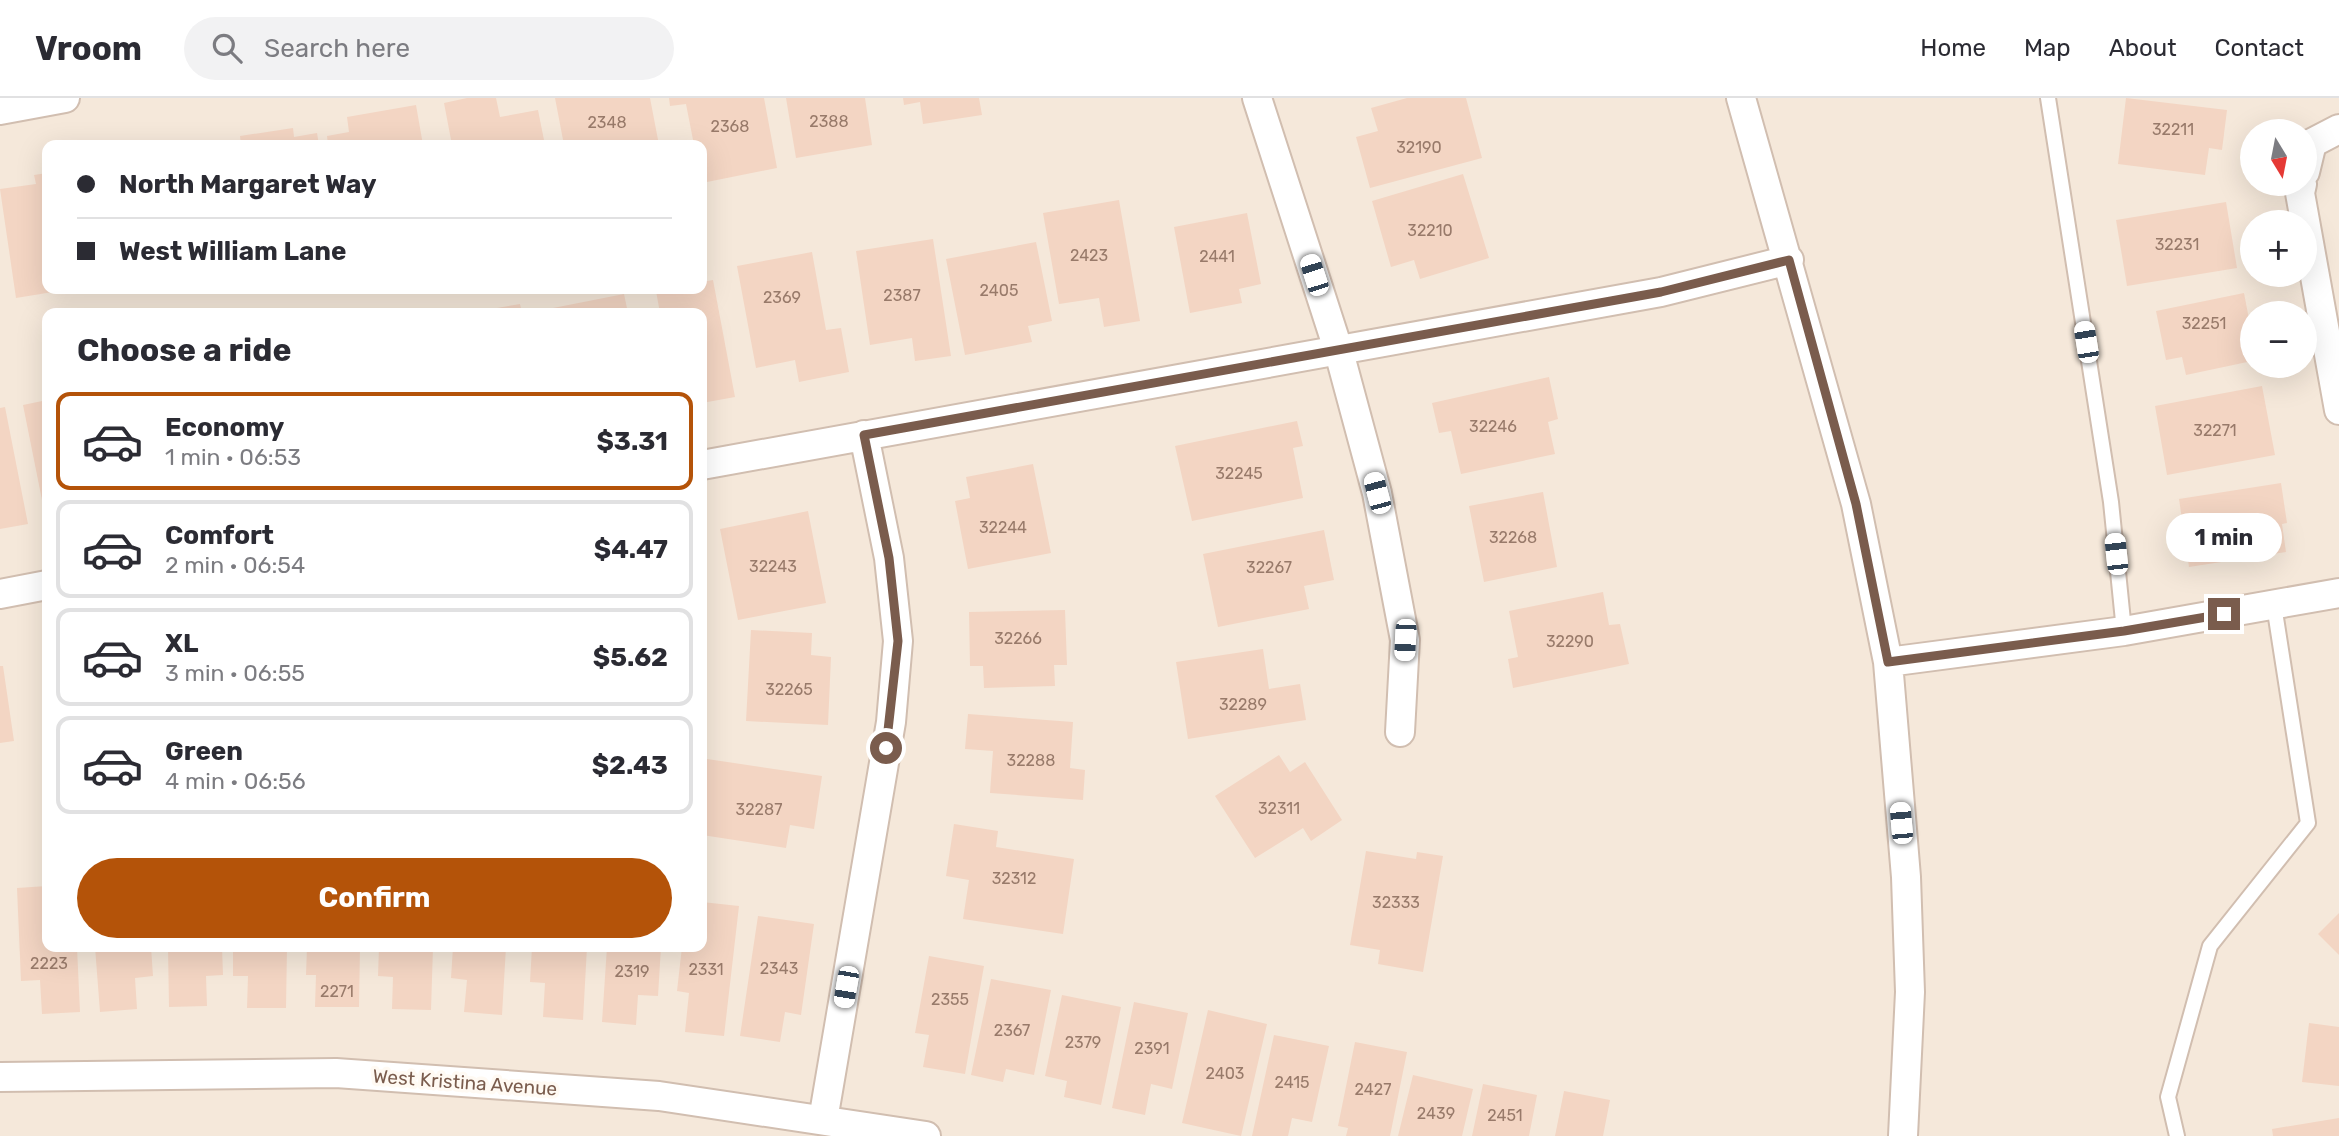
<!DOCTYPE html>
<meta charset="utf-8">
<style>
body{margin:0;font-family:Rubik,sans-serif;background:#f2f2f3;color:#2b2b33;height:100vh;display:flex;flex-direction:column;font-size:26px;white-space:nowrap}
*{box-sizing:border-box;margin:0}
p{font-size:23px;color:#7c7c81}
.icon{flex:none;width:38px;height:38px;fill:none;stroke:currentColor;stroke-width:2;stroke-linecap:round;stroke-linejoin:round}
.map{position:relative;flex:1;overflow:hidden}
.side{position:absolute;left:42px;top:210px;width:665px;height:644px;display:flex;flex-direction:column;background:#fff;border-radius:14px;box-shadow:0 7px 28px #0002}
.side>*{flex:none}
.top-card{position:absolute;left:42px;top:42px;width:665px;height:154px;border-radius:14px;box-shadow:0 7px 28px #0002;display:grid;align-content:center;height:154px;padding:0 35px;background:#fff}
.needle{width:46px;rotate:170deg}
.fabs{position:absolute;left:2240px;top:21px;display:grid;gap:14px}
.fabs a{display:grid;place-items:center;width:77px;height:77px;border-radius:50%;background:#fff;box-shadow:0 7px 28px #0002;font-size:35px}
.end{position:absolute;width:32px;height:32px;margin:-16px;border:9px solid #7a5c4d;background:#fff;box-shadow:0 0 0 4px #fff}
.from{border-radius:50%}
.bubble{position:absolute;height:49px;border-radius:24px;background:#fff;box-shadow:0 7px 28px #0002;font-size:23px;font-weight:700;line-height:49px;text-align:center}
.car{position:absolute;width:21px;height:42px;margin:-21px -10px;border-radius:9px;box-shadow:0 0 5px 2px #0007;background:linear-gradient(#fff 24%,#345 0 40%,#fff 0 76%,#345 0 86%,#fff 0)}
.top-card b{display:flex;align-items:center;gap:24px;height:66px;font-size:26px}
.top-card b+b{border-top:2px solid #e1e1e2}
.top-card i{width:18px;height:18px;background:#2b2b33}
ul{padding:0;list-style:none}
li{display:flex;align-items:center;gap:21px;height:98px;margin:0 14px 10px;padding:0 21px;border:4px solid #e1e1e2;border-radius:14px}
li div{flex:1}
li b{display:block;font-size:26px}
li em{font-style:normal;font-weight:700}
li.on{border-color:#b45309}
li>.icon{width:63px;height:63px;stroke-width:1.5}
h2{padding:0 35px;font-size:32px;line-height:84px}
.action{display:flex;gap:14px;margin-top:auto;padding:14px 35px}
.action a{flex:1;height:80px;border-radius:42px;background:#b45309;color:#fff;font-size:28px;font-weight:700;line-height:80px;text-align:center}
header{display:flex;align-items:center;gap:42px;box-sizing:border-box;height:98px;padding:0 35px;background:#fff;border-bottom:2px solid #e1e1e2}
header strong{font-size:33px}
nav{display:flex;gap:38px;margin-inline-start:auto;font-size:24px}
.search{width:490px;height:63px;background:#f2f2f3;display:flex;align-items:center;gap:18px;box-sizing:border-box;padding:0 24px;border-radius:38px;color:#7c7c81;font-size:26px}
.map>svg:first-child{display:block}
.residential{fill:#f5e8da;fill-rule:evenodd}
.building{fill:#f3d5c3}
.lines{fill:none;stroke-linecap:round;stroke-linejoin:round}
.service-casing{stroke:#d1beb0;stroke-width:18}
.minor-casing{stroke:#d1beb0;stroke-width:32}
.service{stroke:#fff;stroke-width:14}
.minor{stroke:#fff;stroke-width:28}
.route{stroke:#7a5c4d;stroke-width:9}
.labels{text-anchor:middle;stroke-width:7;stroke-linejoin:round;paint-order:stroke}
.number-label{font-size:16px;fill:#987a6a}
.street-label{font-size:19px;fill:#7a5c4d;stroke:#fffaf3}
</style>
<header>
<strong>Vroom</strong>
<div class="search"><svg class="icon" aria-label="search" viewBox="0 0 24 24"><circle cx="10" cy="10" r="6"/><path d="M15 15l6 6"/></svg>Search here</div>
<nav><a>Home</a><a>Map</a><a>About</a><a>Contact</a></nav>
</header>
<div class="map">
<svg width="2339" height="1038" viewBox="0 0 2339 1038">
<rect width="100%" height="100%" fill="#fdf6ec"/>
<path class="residential" d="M0 0H2339V1038H0ZM2252 33H2305V86H2252ZM47 47H702V191H47ZM2252 124H2305V177H2252ZM47 215H702V849H47ZM2252 215H2305V268H2252Z"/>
<path class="building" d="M467 0H496L500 19 538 12 545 47H452L444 5Z
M555 0H650L659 47H564Z
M669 0H764L777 70 702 85V47H694L686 6 670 8Z
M786 0H865L872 47 796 60Z
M903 0H979L982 17 923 26 920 4 904 7Z
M1407 0H1466L1482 60 1370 90 1356 39 1378 33 1371 10Z
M2126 0 2227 12 2222 52 2209 50 2205 77 2118 66Z
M416 7 423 47H328L327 38 349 34 347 19Z
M293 30 294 39 317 35 319 47H241L240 38Z
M47 75V191L65 192 16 200 0 91 36 86 34 77Z
M1463 76 1489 160 1420 181 1414 162 1391 169 1372 103Z
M1119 102 1140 223 1104 229 1099 200 1059 206 1043 115Z
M2226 104 2237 170 2127 188 2116 122Z
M1247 115 1261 186 1239 191 1242 205 1190 215 1174 129Z
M933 141 951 258 915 263 912 240 870 247 856 153Z
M1036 144 1052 223 1028 228 1032 244 965 257 946 161Z
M812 154 826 232 841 230 849 274 799 284 795 262 756 270 737 168Z
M713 182 735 299 702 305V215H660L656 193 702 191V184Z
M2244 195 2252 237V263L2186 277 2182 259 2166 262 2156 213Z
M624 196 628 215H549L548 211Z
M520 206 522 215H474V214Z
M1549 279 1558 321 1548 324 1555 356 1461 376 1451 333 1439 335 1432 305Z
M2262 288 2275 357 2167 377 2155 308Z
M47 302V401L42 402 23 307Z
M5 309 28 426 0 431V310Z
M1297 323 1303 348 1293 350 1303 400 1192 423 1175 348Z
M1033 366 1051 455 968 471 955 403 970 400 966 379Z
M2281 385 2287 425 2282 426 2286 454 2189 469 2179 401Z
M1543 394 1557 469 1484 484 1469 408Z
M808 413 826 505 738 522 720 431Z
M1324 432 1334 482 1304 488 1309 511 1218 529 1203 456Z
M1603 494 1609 527 1620 526 1629 566 1513 590 1508 561 1518 559 1509 513Z
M1065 512 1067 567H1054L1055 588 984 590 983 568H970L969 514Z
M751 532 812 535 811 557 831 559 828 627 746 623Z
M1263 551 1269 591 1300 586 1306 622 1188 641 1176 564Z
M0 568H3L14 643 0 645Z
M968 616 1073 624 1070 670 1085 672 1083 702 990 695 993 653 965 651Z
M1279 657 1290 674 1305 664 1342 722 1311 743 1303 730 1255 760 1215 698Z
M707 661 822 678 814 731 790 727 786 750 702 737V695Z
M954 726 998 733 996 749 1074 761 1063 836 963 821 969 782 946 778Z
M1366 753 1416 761 1417 754 1443 758 1423 874 1378 866 1380 852 1350 847Z
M47 788V849H77L80 914 42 916 40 882 21 883 17 790Z
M702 804 739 808 724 938 685 934 689 895 677 893 682 849H702Z
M2339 815V857L2318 836Z
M758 818 814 826 801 917 785 914 780 944 740 938Z
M95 849H151L153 878 135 880 137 911 100 914Z
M168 849H222L223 877 206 878 207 908 169 909Z
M233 849H287L286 910H247L248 878H233Z
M307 849H360L359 909H315L316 877H306Z
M379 849H433L431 912 392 911 393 879 378 878Z
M453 849H506L502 917 464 914 467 882 451 880Z
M532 849H587L583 922 543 919 545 885 530 884Z
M607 849H661L658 898 638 897 636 927 602 924Z
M929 858 984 868 965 976 923 969 929 937 915 935Z
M991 881 1051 892 1034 977 1006 971 1003 984 971 977Z
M1062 897 1121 909 1101 1007 1064 999 1067 983 1045 978Z
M1134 904 1188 915 1172 991 1151 986 1145 1017 1112 1010Z
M1208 912 1267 926 1241 1038 1182 1025Z
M2309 925 2339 929V988L2302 984Z
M1274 937 1329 948 1312 1024 1292 1020 1288 1038H1252Z
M1355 944 1407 954 1390 1038H1346L1348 1030 1338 1028Z
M1413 977 1473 991 1462 1038H1398Z
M1483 986 1537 997 1529 1038H1472Z
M1564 993 1610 1002 1603 1038H1555Z
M2339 1020V1038H2273L2272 1031Z"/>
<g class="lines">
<g class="service-casing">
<path id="service" d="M2048 0 2111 404 2124 533
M2177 1038 2168 999 2210 848 2308 725 2274 507"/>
</g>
<g class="minor-casing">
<path id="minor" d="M1257 0 1339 254 1377 395 1405 542 1400 634
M1741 0 1856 406 1888 564 1906 779 1910 894 1903 1038
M0 12 65 0
M2305 74 2312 45 2339 31
M2302 86 2300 95 2339 312
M702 367 1661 194 1789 162
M0 496 47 487
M1888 564 2124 533 2339 495
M0 979 336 975 659 998 926 1038
M823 1022 891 624 898 543 889 460 864 337"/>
</g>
<use href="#service" class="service"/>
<use href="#minor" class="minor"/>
</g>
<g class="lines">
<path class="route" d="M886 650 898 543 889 460 864 337 1661 194 1789 162 1856 406 1888 564 2124 533 2224 516"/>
</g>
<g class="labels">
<g class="number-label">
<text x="829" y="29">2388</text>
<text x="607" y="30">2348</text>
<text x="730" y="34">2368</text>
<text x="2173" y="37">32211</text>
<text x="1419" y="55">32190</text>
<text x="1430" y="138">32210</text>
<text x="2177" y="152">32231</text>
<text x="1089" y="163">2423</text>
<text x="1217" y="164">2441</text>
<text x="999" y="198">2405</text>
<text x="902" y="203">2387</text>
<text x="782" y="205">2369</text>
<text x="2204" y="231">32251</text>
<text x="1493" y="334">32246</text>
<text x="2215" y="338">32271</text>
<text x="1239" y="381">32245</text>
<text x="1003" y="435">32244</text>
<text x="1513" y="445">32268</text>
<text x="773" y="474">32243</text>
<text x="1269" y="475">32267</text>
<text x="1018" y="546">32266</text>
<text x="1570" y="549">32290</text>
<text x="789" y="597">32265</text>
<text x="1243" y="612">32289</text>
<text x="1031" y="668">32288</text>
<text x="1279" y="716">32311</text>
<text x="759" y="717">32287</text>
<text x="1014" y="786">32312</text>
<text x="1396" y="810">32333</text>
<text x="49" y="871">2223</text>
<text x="779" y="876">2343</text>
<text x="706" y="877">2331</text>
<text x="632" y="879">2319</text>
<text x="337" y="899">2271</text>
<text x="950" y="907">2355</text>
<text x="1012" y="938">2367</text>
<text x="1083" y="950">2379</text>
<text x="1152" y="956">2391</text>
<text x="1225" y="981">2403</text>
<text x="1292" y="990">2415</text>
<text x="1373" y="997">2427</text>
<text x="1436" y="1021">2439</text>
<text x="1505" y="1023">2451</text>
</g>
<g class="street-label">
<text transform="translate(465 984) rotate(4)" y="7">West Kristina Avenue</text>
</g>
</g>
</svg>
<div class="fabs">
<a><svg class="needle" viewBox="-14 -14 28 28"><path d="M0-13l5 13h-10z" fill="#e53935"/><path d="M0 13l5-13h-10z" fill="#7c7c81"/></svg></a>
<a>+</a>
<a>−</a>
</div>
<i class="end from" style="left:886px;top:650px"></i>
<i class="end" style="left:2224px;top:516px"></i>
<div class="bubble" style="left:2166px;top:415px;width:116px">1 min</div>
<i class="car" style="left:1314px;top:177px;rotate:342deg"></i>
<i class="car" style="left:2086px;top:244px;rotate:351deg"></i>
<i class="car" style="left:1377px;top:395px;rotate:345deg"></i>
<i class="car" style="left:2116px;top:456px;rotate:354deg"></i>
<i class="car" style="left:1405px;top:542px;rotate:183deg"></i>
<i class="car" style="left:1901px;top:725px;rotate:355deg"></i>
<i class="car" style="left:846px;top:889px;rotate:190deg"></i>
<div class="top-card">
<b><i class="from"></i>North Margaret Way</b>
<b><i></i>West William Lane</b>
</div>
<section class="side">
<h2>Choose a ride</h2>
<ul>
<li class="on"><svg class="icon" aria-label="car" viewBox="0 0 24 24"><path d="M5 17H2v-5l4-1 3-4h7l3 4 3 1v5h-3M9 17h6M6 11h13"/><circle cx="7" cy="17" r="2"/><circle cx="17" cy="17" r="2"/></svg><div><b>Economy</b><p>1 min · 06:53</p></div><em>$3.31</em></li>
<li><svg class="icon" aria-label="car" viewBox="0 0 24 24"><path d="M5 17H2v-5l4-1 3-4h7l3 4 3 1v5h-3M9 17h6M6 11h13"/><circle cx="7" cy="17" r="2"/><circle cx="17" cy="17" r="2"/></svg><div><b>Comfort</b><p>2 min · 06:54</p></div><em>$4.47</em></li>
<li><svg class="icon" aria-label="car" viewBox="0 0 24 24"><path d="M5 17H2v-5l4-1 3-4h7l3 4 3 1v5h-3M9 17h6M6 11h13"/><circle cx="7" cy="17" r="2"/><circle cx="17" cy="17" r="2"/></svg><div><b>XL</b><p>3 min · 06:55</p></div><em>$5.62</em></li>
<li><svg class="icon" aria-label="car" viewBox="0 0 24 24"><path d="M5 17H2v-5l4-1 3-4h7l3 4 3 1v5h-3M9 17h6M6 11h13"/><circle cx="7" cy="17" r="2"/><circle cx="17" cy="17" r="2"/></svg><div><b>Green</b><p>4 min · 06:56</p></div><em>$2.43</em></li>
</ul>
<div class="action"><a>Confirm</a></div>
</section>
</div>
